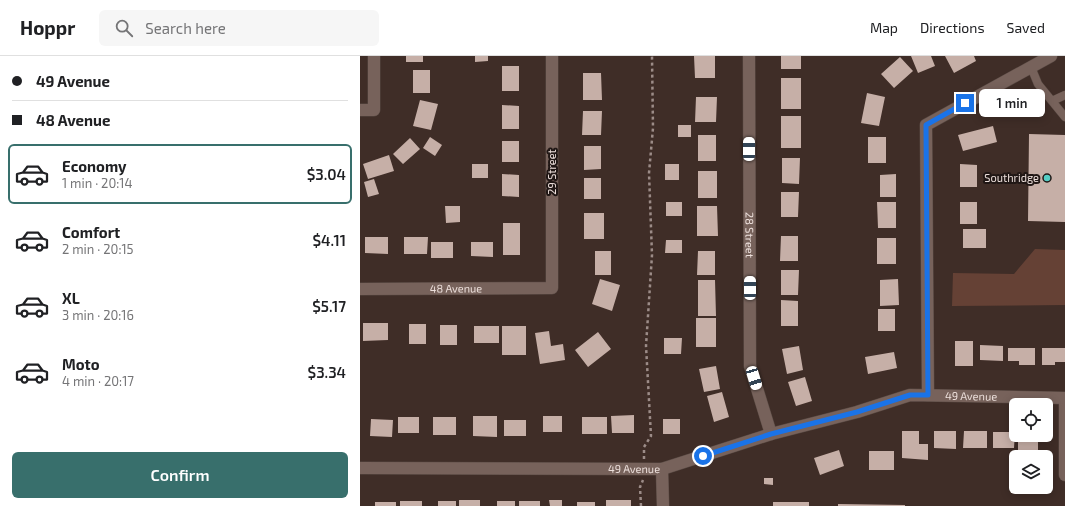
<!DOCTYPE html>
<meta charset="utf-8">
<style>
body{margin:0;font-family:"Exo 2",sans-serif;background:#f6f6f6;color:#202124;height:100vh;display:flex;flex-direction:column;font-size:15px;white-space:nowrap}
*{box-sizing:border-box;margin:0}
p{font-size:13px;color:#757577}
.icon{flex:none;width:22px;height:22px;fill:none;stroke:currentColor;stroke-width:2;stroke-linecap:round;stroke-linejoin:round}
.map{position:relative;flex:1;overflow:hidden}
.details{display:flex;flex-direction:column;background:#fff;width:360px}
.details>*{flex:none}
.banner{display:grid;align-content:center;height:88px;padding:0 12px;background:#fff}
.tools{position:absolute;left:649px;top:342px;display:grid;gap:8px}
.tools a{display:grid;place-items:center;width:44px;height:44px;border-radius:6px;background:#fff;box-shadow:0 2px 10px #0003;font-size:20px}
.end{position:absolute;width:18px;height:18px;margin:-9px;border:5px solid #1a73e8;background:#fff;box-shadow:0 0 0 2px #fff}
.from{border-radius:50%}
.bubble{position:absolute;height:28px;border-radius:6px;background:#fff;box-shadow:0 2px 10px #0003;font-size:13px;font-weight:600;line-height:28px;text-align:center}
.car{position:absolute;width:12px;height:24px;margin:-12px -6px;border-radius:5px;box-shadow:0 0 3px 1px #0007;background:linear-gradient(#fff 24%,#345 0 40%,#fff 0 76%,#345 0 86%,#fff 0)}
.banner b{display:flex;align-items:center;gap:14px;height:38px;font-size:15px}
.banner b+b{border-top:1px solid #e0e0e0}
.banner i{width:10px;height:10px;background:#202124}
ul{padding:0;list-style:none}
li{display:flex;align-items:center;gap:12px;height:60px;margin:0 8px 6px;padding:0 4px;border:2px solid transparent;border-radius:6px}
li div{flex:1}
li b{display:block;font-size:15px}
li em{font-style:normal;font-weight:600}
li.active{border-color:#386f6c}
li>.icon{width:36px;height:36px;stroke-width:1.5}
.cta{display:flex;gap:8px;margin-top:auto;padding:8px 12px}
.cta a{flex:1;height:46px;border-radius:6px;background:#386f6c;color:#fff;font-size:16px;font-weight:600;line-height:46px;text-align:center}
header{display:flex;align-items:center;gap:24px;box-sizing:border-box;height:56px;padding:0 20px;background:#fff;border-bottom:1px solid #e0e0e0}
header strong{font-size:19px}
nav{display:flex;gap:22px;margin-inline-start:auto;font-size:14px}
.search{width:280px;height:36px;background:#f6f6f6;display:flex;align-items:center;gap:10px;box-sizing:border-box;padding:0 14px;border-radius:6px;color:#757577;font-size:15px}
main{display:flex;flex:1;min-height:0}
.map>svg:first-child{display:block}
.green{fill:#654135}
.building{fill:#c6afa7}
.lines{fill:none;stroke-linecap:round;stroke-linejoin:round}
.service-casing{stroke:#594a44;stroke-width:9}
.minor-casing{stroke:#594a44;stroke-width:13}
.tertiary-casing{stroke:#594a44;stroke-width:13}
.path{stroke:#9c8c88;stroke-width:2.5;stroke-dasharray:3 3;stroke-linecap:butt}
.service{stroke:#77625b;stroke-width:8}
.minor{stroke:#77625b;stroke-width:12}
.tertiary{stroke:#77625b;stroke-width:12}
.route{stroke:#1a73e8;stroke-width:5}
.poi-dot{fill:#55cec5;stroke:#201715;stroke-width:1.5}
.labels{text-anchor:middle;stroke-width:4;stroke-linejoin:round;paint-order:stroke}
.street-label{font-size:11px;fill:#ecdfdb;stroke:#201715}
.poi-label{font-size:11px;fill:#ecdfdb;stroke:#201715;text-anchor:end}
</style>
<header>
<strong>Hoppr</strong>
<div class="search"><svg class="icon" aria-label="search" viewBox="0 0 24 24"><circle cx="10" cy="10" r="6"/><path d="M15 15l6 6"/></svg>Search here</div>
<nav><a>Map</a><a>Directions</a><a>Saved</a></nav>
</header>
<main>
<section class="details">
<div class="banner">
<b><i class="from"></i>49 Avenue</b>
<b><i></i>48 Avenue</b>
</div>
<ul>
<li class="active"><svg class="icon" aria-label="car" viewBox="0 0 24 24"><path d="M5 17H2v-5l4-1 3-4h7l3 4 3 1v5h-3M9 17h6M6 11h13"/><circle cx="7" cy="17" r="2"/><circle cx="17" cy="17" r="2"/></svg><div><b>Economy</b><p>1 min · 20:14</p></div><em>$3.04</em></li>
<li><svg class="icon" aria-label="car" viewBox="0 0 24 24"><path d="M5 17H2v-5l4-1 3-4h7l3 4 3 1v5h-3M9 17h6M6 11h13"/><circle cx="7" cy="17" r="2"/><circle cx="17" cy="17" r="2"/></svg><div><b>Comfort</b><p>2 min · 20:15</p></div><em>$4.11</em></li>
<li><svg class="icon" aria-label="car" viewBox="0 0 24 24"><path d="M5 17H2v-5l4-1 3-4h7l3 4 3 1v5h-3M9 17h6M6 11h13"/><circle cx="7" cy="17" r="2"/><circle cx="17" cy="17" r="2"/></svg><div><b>XL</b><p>3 min · 20:16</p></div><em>$5.17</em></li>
<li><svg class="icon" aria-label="car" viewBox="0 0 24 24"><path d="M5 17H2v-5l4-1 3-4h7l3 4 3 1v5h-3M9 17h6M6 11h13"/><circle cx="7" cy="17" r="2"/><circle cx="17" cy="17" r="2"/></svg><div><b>Moto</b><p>4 min · 20:17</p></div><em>$3.34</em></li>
</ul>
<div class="cta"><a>Confirm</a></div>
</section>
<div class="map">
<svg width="705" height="450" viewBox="0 0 705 450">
<rect width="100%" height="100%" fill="#3f2d27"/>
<path class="green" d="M675 193 705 194V249L592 250 593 217 654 218Z"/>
<path class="building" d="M46 0H63V6H46Z
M115 0H128V5L115 6Z
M334 0H355V22H335Z
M421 0H441V13H421Z
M551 0H571L575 10 558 17Z
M585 0H614L616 5 594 17Z
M540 1 553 15 534 32 521 18Z
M142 10H159V35H142Z
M53 14H70V37H53Z
M223 17H241L242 44H223Z
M421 22H441V53H421Z
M507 37 525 41 519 70 501 67Z
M336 41H357L356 66H335Z
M60 44 78 48 71 74 53 70Z
M142 49 159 50V73H142Z
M223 55H242L241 79H222Z
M421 60H441V92H421Z
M318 69H331V81H318Z
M633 70 637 86 603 95 598 79Z
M669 78 705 79V166L668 165Z
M338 79H356V105H338Z
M70 81 82 89 75 100 63 92Z
M508 81H526V107H508Z
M50 82 60 93 43 108 33 98Z
M142 85H159V106H142Z
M224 90H241V113L224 114Z
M29 99 34 115 8 123 3 108Z
M422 102H440L439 128 422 127Z
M112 108H128V122H112Z
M305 108H319V124H305Z
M600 108 617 109V131H600Z
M338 115H357V142H338Z
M142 118 159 119V141L142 140Z
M536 118V141H520V119Z
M224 122H241V143H224Z
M14 123 19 138 8 141 4 126Z
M421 136H439L438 161H421Z
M306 146H322V160H306Z
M517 146H536V172H518Z
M600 146H617V168H600Z
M85 150H100V166L86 167Z
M337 150H357L358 180H337Z
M224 157H244V183H224Z
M143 167H160V199H143Z
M603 173H626V192H603Z
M421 180H438V205H420Z
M5 181H28V198L5 197Z
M44 181H68L67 198H44Z
M517 182H536V208H517Z
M306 184H322V197H305Z
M71 186H93V202H71Z
M111 186H133V201L111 200Z
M235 195H251V219H235Z
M338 195H355V219H337Z
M421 214H439L438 239H421Z
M240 223 260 229 252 255 232 248Z
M538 223 539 249 520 250V224Z
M338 224H355L356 260H338Z
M421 244 438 245V270H421Z
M518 253H535V275H518Z
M336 262H356V291H336Z
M3 267H28V284L3 285Z
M49 268H66V288H49Z
M80 269H97V289H80Z
M114 270H139V287H114Z
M142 270H166V299H142Z
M189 275 191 290 203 288 205 304 180 308 175 277Z
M238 276 251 293 228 311 215 294Z
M304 282H322L321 298H304Z
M595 285H613V310H595Z
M620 289 643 290V305L620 304Z
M439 290 443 314 427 318 422 293Z
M648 292H675V309H659V305H648Z
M682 292H705V306H695V309H682Z
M534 296 537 312 508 318 505 301Z
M356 310 360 333 344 336 339 313Z
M445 321 452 345 436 350 428 326Z
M362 336 369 361 354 366 347 340Z
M274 359V377H252L251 360Z
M113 360H137V381L113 380Z
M183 360H202V376H183Z
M38 361H59V377H38Z
M73 361H96V379H73Z
M222 361H247V378H222Z
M11 363 33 364 32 381 10 380Z
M303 363H320V378H303Z
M144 364H166V380H144Z
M542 375H559V388H568V404L542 402Z
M574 375H596V393L574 392Z
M604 375H627V392H603Z
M633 376H655L654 392H633Z
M658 380H678V394H658Z
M479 394 484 410 460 419 454 402Z
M509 395H534V414H509Z
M404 422H413V429L404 428Z
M99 444H120V450H99Z
M189 444H202V450H190Z
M246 444H271V450H246Z
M40 445H62V450H40Z
M78 445H96V450H78Z
M137 445H155V450H137Z
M159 445H180V450H159Z
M15 446H36V450H15Z
M217 446H235V450H217Z
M413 446H449V450H413Z
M478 448 545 449V450H478Z"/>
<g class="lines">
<g class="service-casing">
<path id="service" d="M671 11 678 28 705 61
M692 45 705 39"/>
</g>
<g class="minor-casing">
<g id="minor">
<path id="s1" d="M389 0 390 310 411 378"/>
<path d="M0 54H14V0"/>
<path id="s2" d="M0 233 192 232V0"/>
<path d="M568 339 566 69 691 0"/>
<path d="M705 344V419"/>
<path id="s3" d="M302 413 411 378 497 356 550 339 705 342"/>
</g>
</g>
<g class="tertiary-casing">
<g id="tertiary">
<path id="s4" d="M0 412 302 413 303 450"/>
</g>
</g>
<path class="path" d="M284 403V391L291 380 286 290 292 199 289 117 293 72 292 0
M281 450 280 431 283 424"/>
<use href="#service" class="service"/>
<use href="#minor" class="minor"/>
<use href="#tertiary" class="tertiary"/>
</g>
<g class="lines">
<path class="route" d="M343 400 411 378 497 356 550 339H568L566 69 605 47"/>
</g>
<circle class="poi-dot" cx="687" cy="122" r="4"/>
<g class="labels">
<g class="street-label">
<text transform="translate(192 116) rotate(-90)" y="4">29 Street</text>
<text dy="4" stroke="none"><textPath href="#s1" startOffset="179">28 Street</textPath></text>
<text dy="4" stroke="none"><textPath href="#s2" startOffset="96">48 Avenue</textPath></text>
<text dy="4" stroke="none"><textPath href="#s3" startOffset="320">49 Avenue</textPath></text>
<text dy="4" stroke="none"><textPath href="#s4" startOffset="274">49 Avenue</textPath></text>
</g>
<g class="poi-label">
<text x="679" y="126">Southridge</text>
</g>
</g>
</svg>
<div class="tools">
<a><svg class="icon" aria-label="locate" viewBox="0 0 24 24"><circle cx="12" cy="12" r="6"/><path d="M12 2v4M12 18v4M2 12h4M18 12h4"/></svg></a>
<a><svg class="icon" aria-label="layers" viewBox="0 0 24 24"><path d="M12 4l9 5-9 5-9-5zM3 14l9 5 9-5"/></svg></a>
</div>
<i class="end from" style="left:343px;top:400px"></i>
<i class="end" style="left:605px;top:47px"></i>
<div class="bubble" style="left:619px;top:33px;width:66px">1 min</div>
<i class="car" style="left:389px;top:93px;rotate:0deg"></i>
<i class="car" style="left:390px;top:232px;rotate:0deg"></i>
<i class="car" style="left:394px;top:322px;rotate:163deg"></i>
</div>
</main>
